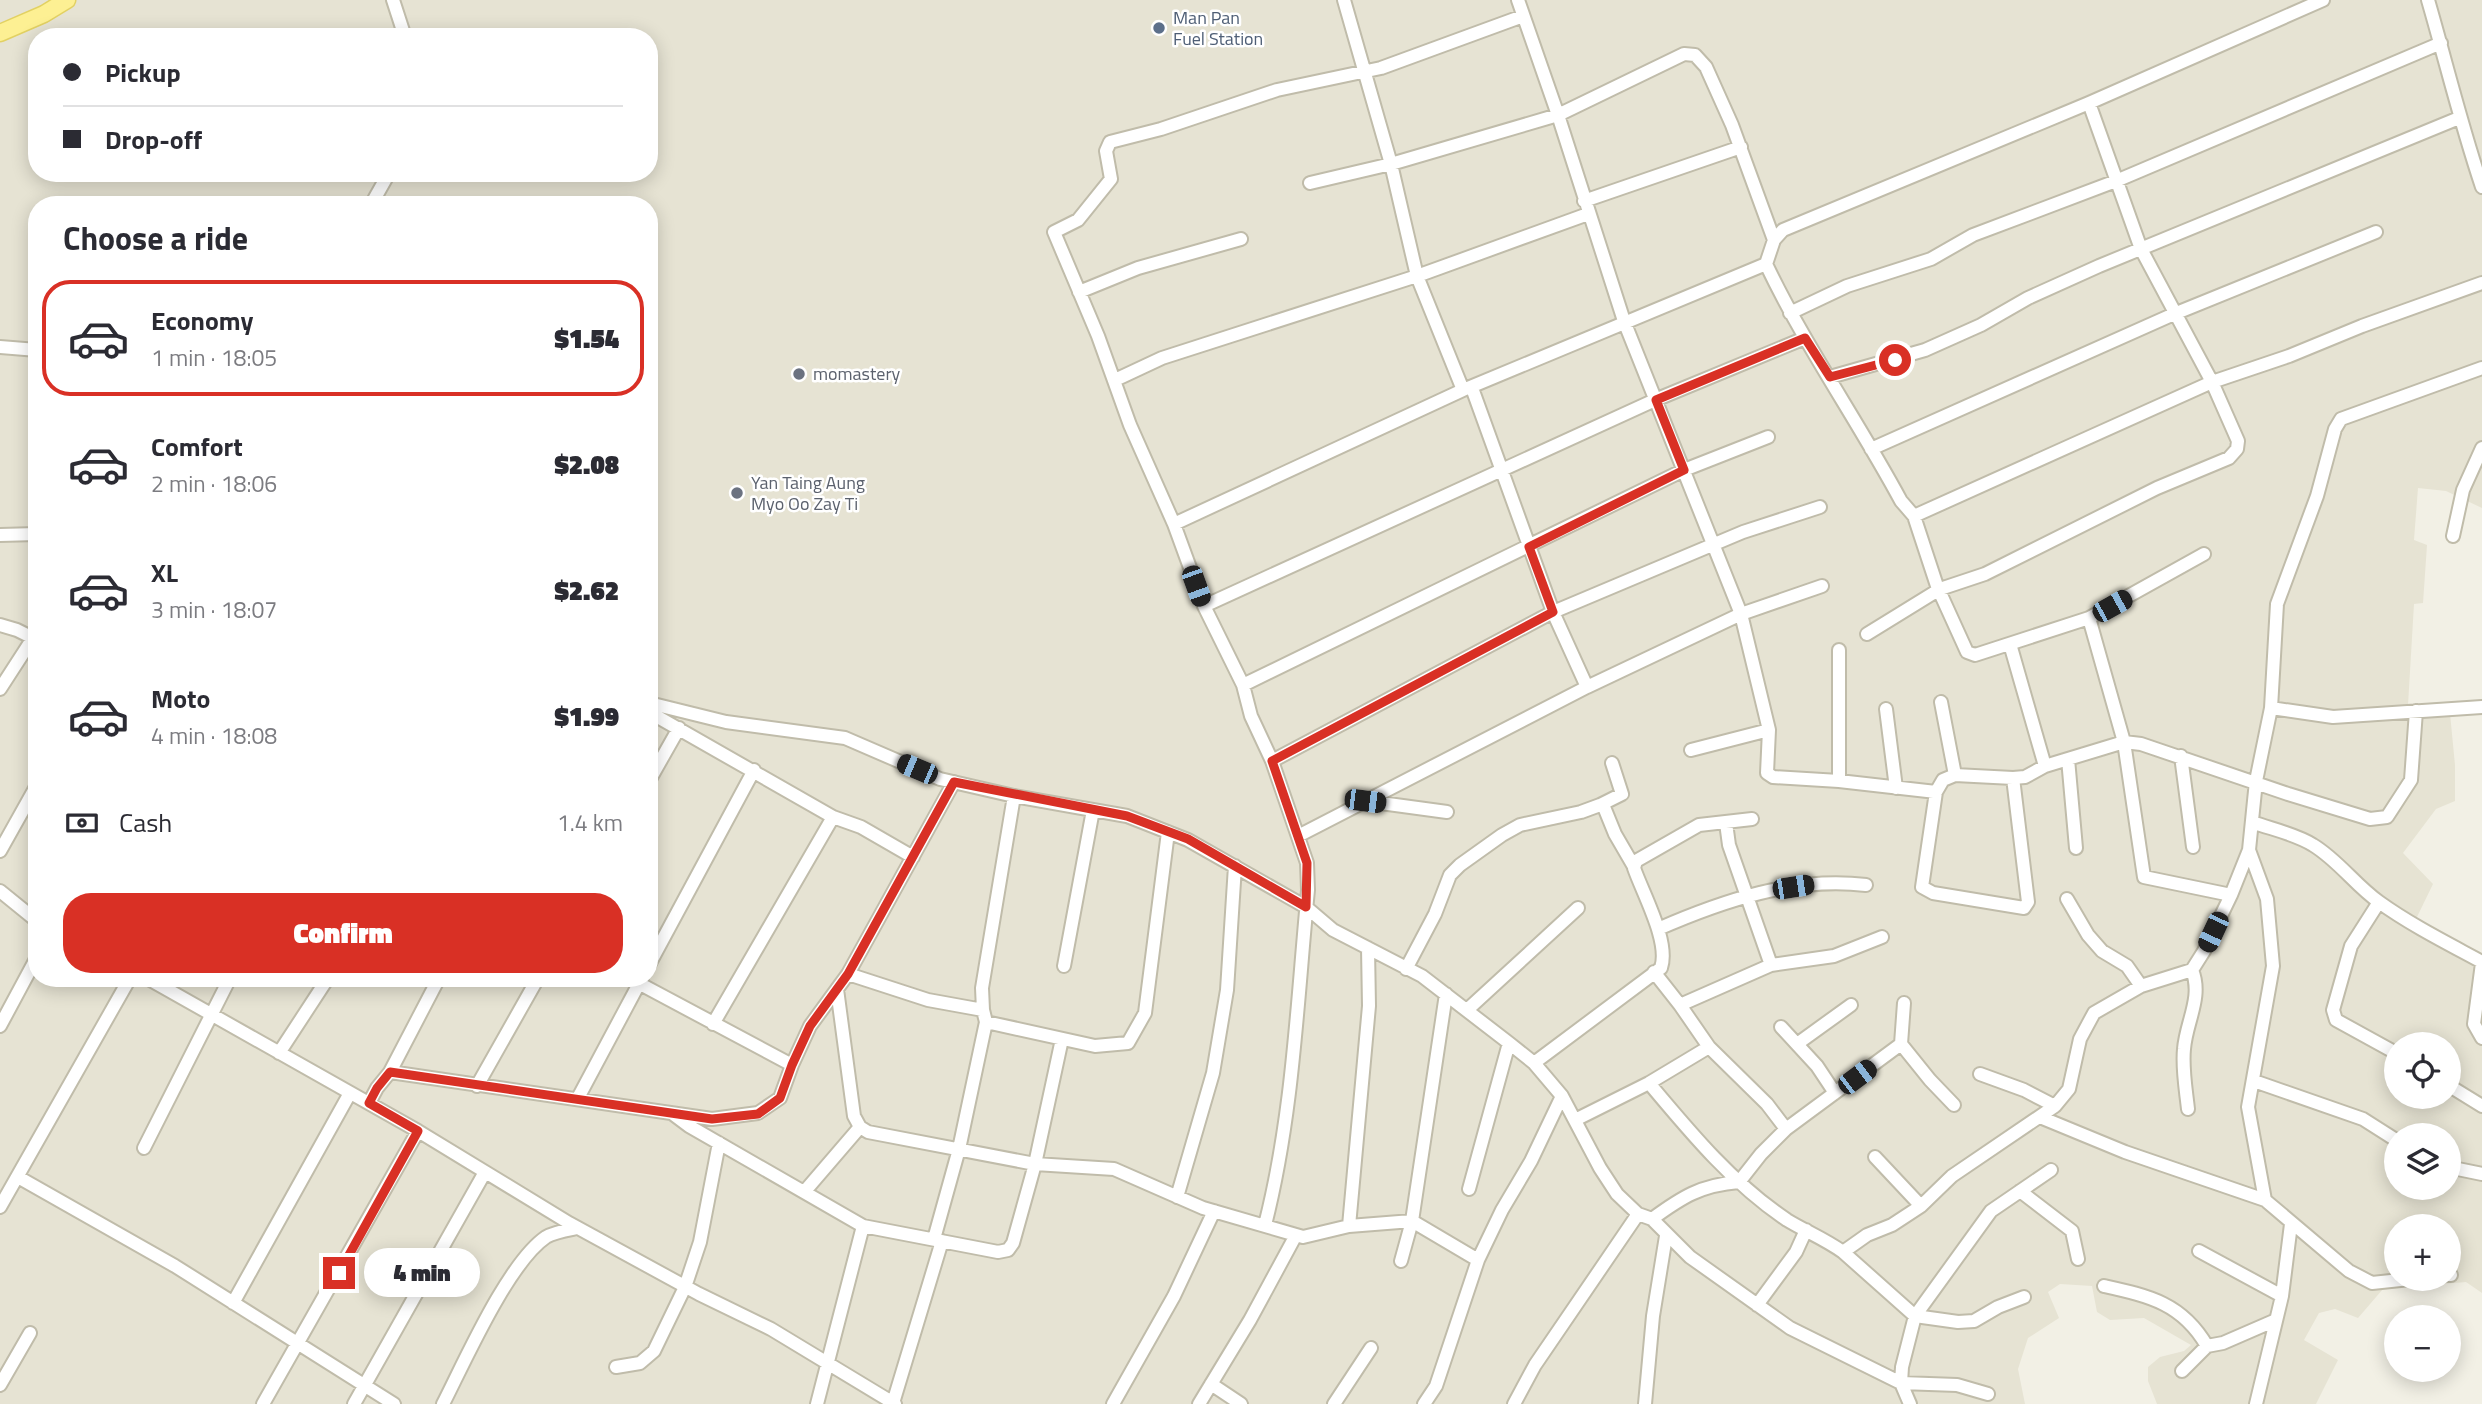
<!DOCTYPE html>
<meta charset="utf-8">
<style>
body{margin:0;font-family:"Titillium Web",sans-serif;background:#f2f2f3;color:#2b2b33;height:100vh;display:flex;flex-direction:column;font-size:26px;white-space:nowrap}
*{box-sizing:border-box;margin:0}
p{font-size:23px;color:#7c7c81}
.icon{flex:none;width:38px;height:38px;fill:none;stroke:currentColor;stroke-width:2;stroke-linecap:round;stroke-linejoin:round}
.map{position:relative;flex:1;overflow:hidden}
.drawer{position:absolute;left:28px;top:196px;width:630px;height:791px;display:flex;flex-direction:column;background:#fff;border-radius:28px;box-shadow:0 4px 18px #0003}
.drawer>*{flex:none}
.hud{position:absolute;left:28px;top:28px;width:630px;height:154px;border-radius:28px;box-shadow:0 4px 18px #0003;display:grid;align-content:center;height:154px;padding:0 35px;background:#fff}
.buttons{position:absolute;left:2384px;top:1032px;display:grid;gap:14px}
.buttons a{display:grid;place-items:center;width:77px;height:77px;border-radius:50%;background:#fff;box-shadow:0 4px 18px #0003;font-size:35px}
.end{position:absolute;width:32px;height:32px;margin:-16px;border:9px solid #d93025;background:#fff;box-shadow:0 0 0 4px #fff}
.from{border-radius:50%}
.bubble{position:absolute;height:49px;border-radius:24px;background:#fff;box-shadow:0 4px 18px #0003;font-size:23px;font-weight:800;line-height:49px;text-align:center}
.car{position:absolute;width:21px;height:42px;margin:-21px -10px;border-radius:9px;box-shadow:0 0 5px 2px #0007;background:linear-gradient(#222 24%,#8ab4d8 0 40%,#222 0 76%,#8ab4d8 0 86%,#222 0)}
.hud b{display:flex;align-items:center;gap:24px;height:66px;font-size:26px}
.hud b+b{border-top:2px solid #e1e1e2}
.hud i{width:18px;height:18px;background:#2b2b33}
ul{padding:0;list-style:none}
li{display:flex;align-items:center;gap:21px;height:116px;margin:0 14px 10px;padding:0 21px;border:4px solid transparent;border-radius:28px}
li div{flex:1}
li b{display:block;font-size:26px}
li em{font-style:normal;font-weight:800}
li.current{border-color:#d93025}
li>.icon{width:63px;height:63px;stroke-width:1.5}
h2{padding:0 35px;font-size:32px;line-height:84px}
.pay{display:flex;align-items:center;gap:18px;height:77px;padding:0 35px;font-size:26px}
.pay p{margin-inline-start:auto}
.cta{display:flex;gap:14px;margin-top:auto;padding:14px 35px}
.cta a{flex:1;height:80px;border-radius:28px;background:#d93025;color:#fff;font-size:28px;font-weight:800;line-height:80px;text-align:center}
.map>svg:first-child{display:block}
.residential{fill:#e6e3d3;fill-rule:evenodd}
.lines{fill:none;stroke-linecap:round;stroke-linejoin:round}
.minor-casing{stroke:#c0bcaa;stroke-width:16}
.major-casing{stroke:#e2d163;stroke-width:19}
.minor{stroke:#fff;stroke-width:12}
.major{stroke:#fdf093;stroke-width:16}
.route{stroke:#d93025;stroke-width:9}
.service-dot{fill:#5c6f8a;stroke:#fff;stroke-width:2.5}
.worship-dot{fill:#6b7280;stroke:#fff;stroke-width:2.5}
.labels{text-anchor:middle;stroke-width:5;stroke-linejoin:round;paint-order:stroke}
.service-label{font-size:18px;fill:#4e5e75;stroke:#fff;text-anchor:start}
.worship-label{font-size:18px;fill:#5b616d;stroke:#fff;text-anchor:start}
</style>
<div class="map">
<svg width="2482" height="1404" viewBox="0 0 2482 1404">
<rect width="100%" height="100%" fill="#f2f0e5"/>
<path class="residential" d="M0 0H2482V508L2446 491 2418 488 2414 540 2427 545 2423 603 2414 604 2408 705 2420 707 2449 703 2455 765V801L2436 809 2403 853 2433 884 2416 919 2482 956V1293L2466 1282 2383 1289 2358 1318 2335 1309 2319 1313 2304 1340 2338 1360 2316 1404H2157L2148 1381V1367L2160 1357 2184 1351 2191 1345 2144 1318 2110 1320 2097 1312 2092 1286 2060 1284 2048 1292 2059 1318 2028 1338 2018 1369 2025 1404H0ZM37 37H649V173H37ZM37 205H649V978H37ZM2396 1045H2448V1097H2396ZM2396 1136H2448V1188H2396ZM2396 1227H2448V1279H2396Z"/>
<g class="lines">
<g class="minor-casing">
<path id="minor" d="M393 0 405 37
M1344 0 1391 164 1417 276 1463 390
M1518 0 1558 115 1624 321 1741 614 1769 730 1767 773 1773 777 1839 781 1936 792
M2428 0C2446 62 2461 125 2482 187
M1310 183 1391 164 1558 115 1684 54 1695 55 1706 67 1732 125 1774 240
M1584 201 1741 147
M371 205 389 173
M1766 264 1774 240 1783 230 2089 103 2323 0
M1079 292 1138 268 1241 239
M1790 313 1847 286 1931 259 1973 235 2116 181 2441 43
M0 347 37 350
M1830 377 1925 350 1981 325 2028 298 2099 266 2459 118
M1115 380 1162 358 1417 276 1588 214
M1472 388 1553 612 1587 687
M1871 449 2174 314 2376 232
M1914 516 2212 382 2289 356 2362 326 2482 283
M1174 524 1463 390 1766 264C1805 346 1858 421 1901 501L1914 516 1937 586 1967 652 1975 655 2089 618 2204 554
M0 535 37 534
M2453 536 2463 490 2482 448
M1204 606 1655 400 1805 338
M2089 618 2124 742 2144 877 2231 895
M0 625 17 630 37 640
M1867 634 1940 589 1985 574 2157 488 2229 458 2237 449 2238 441 2212 382 2141 249 2089 103
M2010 644 2045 766 2124 742 2141 744 2288 794 2370 819 2387 817 2411 780 2416 711
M1839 650V781
M1243 685 1684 470 1768 437
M0 689 33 638
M1941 702 1955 775 2013 778 2025 777 2045 766
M649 703 726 722 845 738 940 779 1014 796 1127 816 1188 840 1306 907 1333 930 1422 976 1509 1043 1534 1063 1562 1096 1600 1168 1617 1194 1638 1214 1652 1219 1690 1257 1790 1328 1901 1383 1957 1385 1988 1394
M2271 708 2333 717 2482 707
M1886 709 1896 788
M649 712 833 817 713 1024
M1691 750 1769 730
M2181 756 2193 847
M2068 759 2076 848
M1272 761 1553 612 1743 532 1820 507
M1955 775 1943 780 1936 792 1922 887 1933 893 2024 908 2028 902 2013 778
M649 781 679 728
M1366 801 1447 812
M1600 805 1622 794 1612 763
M833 817 861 827 913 857
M2252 822C2271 829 2296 834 2313 845 2338 860 2355 885 2379 902 2411 925 2447 943 2482 962
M1726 823 1729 845 1771 965
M1298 836 1587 687 1741 614 1822 586
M2249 850 2267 899 2273 966 2248 1107 2265 1200
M0 851 37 785
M0 891 37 921
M2067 899 2088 935 2102 951 2127 966 2141 986
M2379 902 2351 946 2333 1010 2336 1020 2396 1053
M1658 929C1722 901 1795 876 1866 885
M2482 963 2474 1024 2482 1038
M649 965 754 770
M1064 966 1093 810
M1406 969 1435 914 1450 875 1460 865 1502 835 1520 825 1581 812 1600 805 1604 807 1615 834 1633 865
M1654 972 1680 1005 1709 1047 1767 1104 1786 1129
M848 974 928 1000 983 1010
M147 978 418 1131 569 1223 699 1294 771 1329 895 1404
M629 978 792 1065
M837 989 854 1116 860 1127 868 1132 1035 1164 1114 1169 1203 1208 1303 1237 1349 1226 1412 1221 1478 1260
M1904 1003 1901 1044 1930 1080 1954 1105
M1680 1005 1771 965 1834 956 1882 937
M1467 1010 1578 908
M986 1022 1095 1046 1128 1043 1145 1013 1168 832
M0 1026 37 957
M1781 1027 1817 1066 1835 1093
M1797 1044 1851 1005
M279 1053 328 978
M1534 1063 1661 968C1670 942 1643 894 1634 868L1636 861 1699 825 1752 819
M390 1072 712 1119 758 1113 780 1098 792 1065 810 1026 848 974 954 782
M1980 1074 2024 1090 2055 1106
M2254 1081 2363 1119 2396 1140
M1649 1083C1690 1132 1733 1184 1787 1220 1805 1231 1825 1239 1843 1252L1867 1235 1892 1225 1921 1206 1952 1176 2055 1106 2069 1089 2080 1039 2094 1013 2141 986 2192 970 2204 951 2231 895 2249 850 2256 781 2271 708 2277 604 2317 496 2335 429 2341 419 2482 368
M2448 1085 2482 1106
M477 1086 538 978
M578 1098 642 978
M369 1103 377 1088 390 1072 439 978
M2188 1109C2186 1090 2182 1069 2184 1049 2186 1022 2203 997 2192 970
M673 1114 689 1126 863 1226 998 1252 1008 1250 1013 1243 1035 1164 1062 1039
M2040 1117 2125 1152 2265 1200 2349 1271 2372 1283 2410 1279
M1575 1120 1649 1083 1709 1047
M144 1148 230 978
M1875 1157 1921 1206
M2448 1167 2482 1174
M18 1177 175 1266 394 1404
M1469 1189 1509 1043
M805 1191 860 1127
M2020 1191 2072 1231 2078 1259
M1177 1197 1213 1073 1227 990 1235 866
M0 1207 130 978
M1652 1219C1682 1197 1701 1185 1739 1182L1761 1154 1786 1129 1901 1044
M1265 1225C1293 1115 1297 1003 1308 890L1307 863 1272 761 1251 716 1243 685 1204 606 1174 524 1130 425 1098 336 1054 232 1078 220 1111 179 1106 151 1110 142 1161 129 1277 90 1381 68 1523 16
M1349 1226 1369 1006 1368 948
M934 1239 959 1149 986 1022 983 1010 982 988 1014 796
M2199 1251 2282 1296
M1843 1252 1915 1316 1958 1322 1974 1321 1998 1307 2024 1297
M1401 1261 1412 1221 1446 994
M2448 1275H2451
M2104 1286C2149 1296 2182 1303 2207 1346L2223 1343 2276 1320
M233 1303 350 1093
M1757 1305 1796 1252 1806 1230
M616 1367 640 1363 654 1351 685 1287 700 1242 719 1143
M2182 1371 2207 1346
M1211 1384 1241 1404
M0 1385 30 1333
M893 1403 942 1241
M263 1404 418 1131
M354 1404 485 1172
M443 1404C465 1361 508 1263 546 1237 554 1232 567 1230 577 1228
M817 1404 863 1226
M1113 1404 1174 1296 1214 1211
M1199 1404 1250 1320 1296 1235
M1334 1404 1371 1348
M1424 1404 1436 1386 1478 1260 1502 1210 1531 1161 1562 1096
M1514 1404 1535 1365 1638 1214
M1645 1404 1653 1316 1666 1236
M1910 1404 1901 1383 1902 1367 1915 1316 1991 1211 2051 1170
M2256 1404 2282 1296 2291 1224"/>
</g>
<g class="major-casing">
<path id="major" d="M0 33 44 14 67 0"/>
</g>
<use href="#minor" class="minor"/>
<use href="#major" class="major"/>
</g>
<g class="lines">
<path class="route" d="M339 1273 418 1131 369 1103 377 1088 390 1072 712 1119 758 1114 780 1098 792 1065 810 1026 848 974 954 782 1127 816 1188 839 1306 907 1307 863 1272 761 1553 612 1529 547 1684 470 1656 400 1805 338 1830 377 1895 360"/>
</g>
<circle class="service-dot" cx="1159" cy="28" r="7"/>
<g class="worship-dot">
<circle cx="799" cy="374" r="7"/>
<circle cx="737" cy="493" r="7"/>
</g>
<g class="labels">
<g class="service-label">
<text x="1173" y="24">Man Pan<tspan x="1173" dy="21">Fuel Station</tspan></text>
</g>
<g class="worship-label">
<text x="813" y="380">momastery</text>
<text x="751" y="489">Yan Taing Aung<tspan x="751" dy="21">Myo Oo Zay Ti</tspan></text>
</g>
</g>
</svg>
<div class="buttons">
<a><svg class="icon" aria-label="locate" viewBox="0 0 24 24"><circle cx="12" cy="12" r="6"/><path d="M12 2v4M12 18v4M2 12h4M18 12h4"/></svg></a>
<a><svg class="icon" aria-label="layers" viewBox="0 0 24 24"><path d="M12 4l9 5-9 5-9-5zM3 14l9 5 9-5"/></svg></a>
<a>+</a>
<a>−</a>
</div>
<i class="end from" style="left:1895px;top:360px"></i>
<i class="end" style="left:339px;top:1273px"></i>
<div class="bubble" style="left:364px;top:1248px;width:116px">4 min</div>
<i class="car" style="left:1196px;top:586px;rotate:160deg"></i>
<i class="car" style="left:2112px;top:606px;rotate:61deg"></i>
<i class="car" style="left:917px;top:769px;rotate:293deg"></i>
<i class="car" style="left:1365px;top:801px;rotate:97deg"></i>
<i class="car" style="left:1793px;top:887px;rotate:81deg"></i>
<i class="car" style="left:2213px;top:932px;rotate:205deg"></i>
<i class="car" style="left:1857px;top:1077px;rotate:53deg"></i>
<div class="hud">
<b><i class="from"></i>Pickup</b>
<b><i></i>Drop-off</b>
</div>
<section class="drawer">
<h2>Choose a ride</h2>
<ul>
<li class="current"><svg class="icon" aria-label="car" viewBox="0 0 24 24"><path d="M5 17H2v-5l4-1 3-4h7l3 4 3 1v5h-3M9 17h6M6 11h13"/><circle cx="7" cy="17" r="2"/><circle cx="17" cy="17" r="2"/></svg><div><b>Economy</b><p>1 min · 18:05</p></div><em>$1.54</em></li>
<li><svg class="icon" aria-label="car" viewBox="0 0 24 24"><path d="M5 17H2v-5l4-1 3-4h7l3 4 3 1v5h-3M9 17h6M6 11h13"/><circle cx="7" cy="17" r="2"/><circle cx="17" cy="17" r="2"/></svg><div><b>Comfort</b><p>2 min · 18:06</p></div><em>$2.08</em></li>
<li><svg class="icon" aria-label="car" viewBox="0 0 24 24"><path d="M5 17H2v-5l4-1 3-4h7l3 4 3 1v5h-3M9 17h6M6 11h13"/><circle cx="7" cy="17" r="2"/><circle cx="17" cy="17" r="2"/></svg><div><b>XL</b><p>3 min · 18:07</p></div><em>$2.62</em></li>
<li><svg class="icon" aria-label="car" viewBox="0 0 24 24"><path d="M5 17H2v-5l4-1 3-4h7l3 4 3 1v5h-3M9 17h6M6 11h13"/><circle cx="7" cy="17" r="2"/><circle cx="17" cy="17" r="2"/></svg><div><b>Moto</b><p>4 min · 18:08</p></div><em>$1.99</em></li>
</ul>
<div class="pay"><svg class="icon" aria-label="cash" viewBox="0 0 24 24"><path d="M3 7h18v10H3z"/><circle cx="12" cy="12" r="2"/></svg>Cash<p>1.4 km</p></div>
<div class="cta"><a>Confirm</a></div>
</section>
</div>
